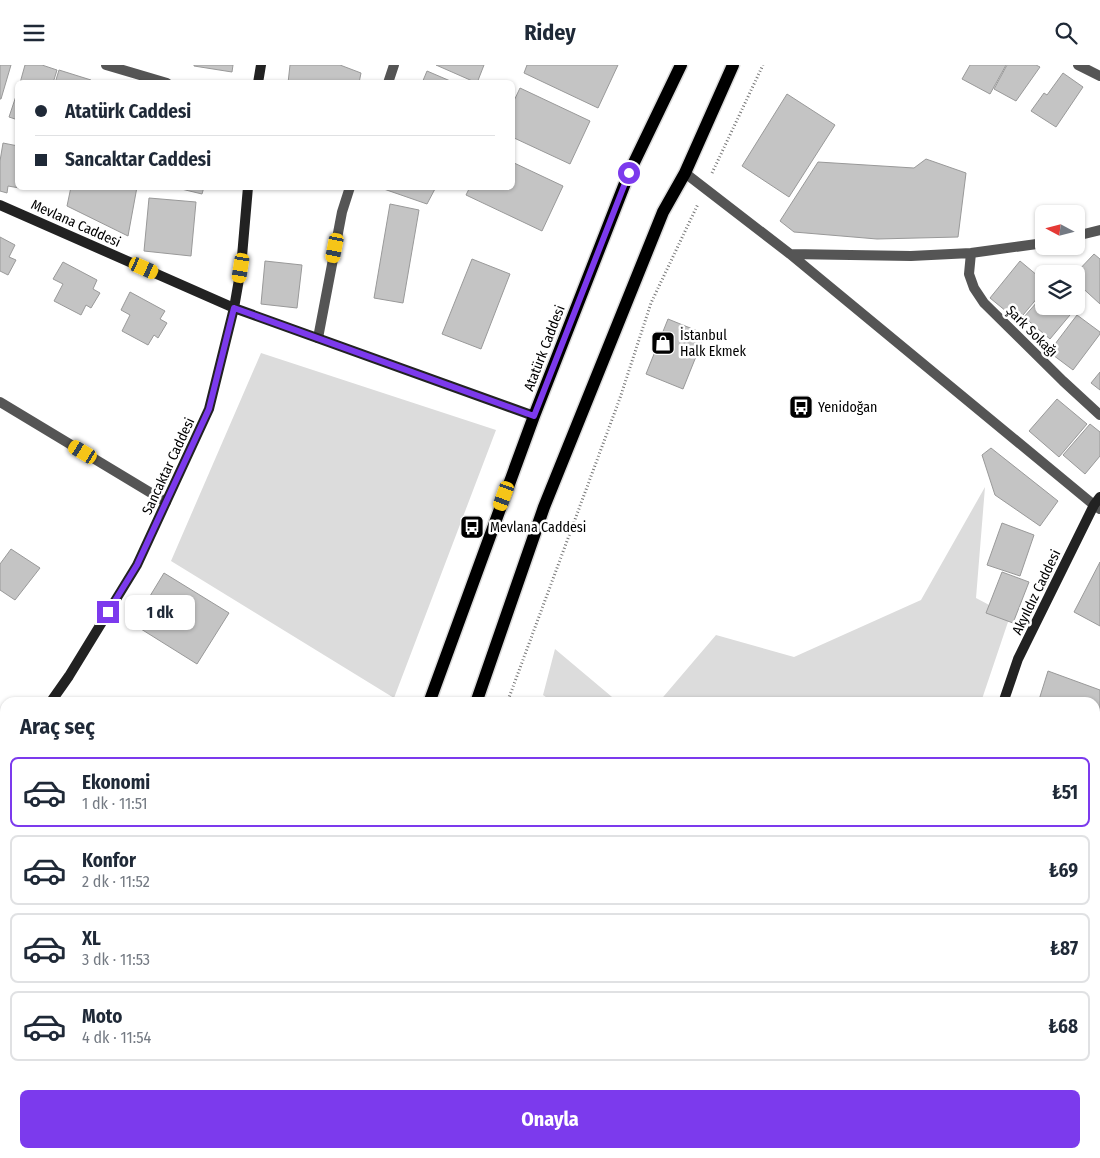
<!DOCTYPE html>
<html lang="tr">
<meta charset="utf-8">
<style>
body{margin:0;font-family:"Fira Sans Condensed",sans-serif;background:#f6f6f7;color:#1f2937;height:100vh;display:flex;flex-direction:column;font-size:19px;white-space:nowrap}
*{box-sizing:border-box;margin:0}
p{font-size:16px;color:#747a83}
.icon{flex:none;width:28px;height:28px;fill:none;stroke:currentColor;stroke-width:2;stroke-linecap:round;stroke-linejoin:round}
.map{position:relative;flex:1;overflow:hidden}
.drawer{position:absolute;left:0px;top:632px;width:1100px;height:461px;display:flex;flex-direction:column;background:#fff;border-radius:15px 15px 0 0;box-shadow:0 1px 4px #0004}
.drawer>*{flex:none}
.guide{position:absolute;left:15px;top:15px;width:500px;height:110px;border-radius:8px;box-shadow:0 1px 4px #0004;display:grid;align-content:center;height:110px;padding:0 20px;background:#fff}
.needle{width:32px;rotate:277deg}
.tools{position:absolute;left:1035px;top:140px;display:grid;gap:10px}
.tools a{display:grid;place-items:center;width:50px;height:50px;border-radius:8px;background:#fff;box-shadow:0 1px 4px #0004;font-size:25px}
.end{position:absolute;width:22px;height:22px;margin:-11px;border:6px solid #7c3aed;background:#fff;box-shadow:0 0 0 2px #fff}
.from{border-radius:50%}
.bubble{position:absolute;height:35px;border-radius:8px;background:#fff;box-shadow:0 1px 4px #0004;font-size:16px;font-weight:700;line-height:35px;text-align:center}
.car{position:absolute;width:15px;height:30px;margin:-15px -8px;border-radius:6px;box-shadow:0 0 4px 1px #0007;background:linear-gradient(#f5c518 24%,#345 0 40%,#f5c518 0 76%,#345 0 86%,#f5c518 0)}
.guide b{display:flex;align-items:center;gap:18px;height:48px;font-size:19px}
.guide b+b{border-top:1px solid #e0e1e3}
.guide i{width:12px;height:12px;background:#1f2937}
ul{padding:0;list-style:none}
li{display:flex;align-items:center;gap:15px;height:70px;margin:0 10px 8px;padding:0 10px;border:2px solid #e0e1e3;border-radius:8px}
li div{flex:1}
li b{display:block;font-size:19px}
li em{font-style:normal;font-weight:700}
li.current{border-color:#7c3aed}
li>.icon{width:45px;height:45px;stroke-width:1.5}
h2{padding:0 20px;font-size:22px;line-height:60px}
.button{display:flex;gap:10px;margin-top:auto;padding:10px 20px}
.button a{flex:1;height:58px;border-radius:8px;background:#7c3aed;color:#fff;font-size:20px;font-weight:700;line-height:58px;text-align:center}
header{display:flex;justify-content:space-between;align-items:center;height:65px;padding:0 20px;background:#fff;font-size:22px;font-weight:700}
.map>svg:first-child{display:block}
.green{fill:#dcdcdc}
.building{fill:#c4c4c4;stroke:#999}
.lines{fill:none;stroke-linecap:round;stroke-linejoin:round}
.primary-casing{stroke:#dbdbdb;stroke-width:15}
.path{stroke:#777;stroke-width:3;stroke-dasharray:1 2.5;stroke-linecap:butt}
.street{stroke:#555;stroke-width:10}
.secondary{stroke:#222;stroke-width:10}
.primary{stroke:#000;stroke-width:12}
.route{stroke:#7c3aed;stroke-width:6}
.labels{text-anchor:middle;stroke-width:5;stroke-linejoin:round;paint-order:stroke}
.street-label{font-size:14px;fill:#000;stroke:#fff}
.poi-label{font-size:14px;fill:#000;stroke:#fff;text-anchor:start}
</style>
<header><svg class="icon" aria-label="menu" viewBox="0 0 24 24"><path d="M4 6h16M4 12h16M4 18h16"/></svg>Ridey<svg class="icon" aria-label="search" viewBox="0 0 24 24"><circle cx="10" cy="10" r="6"/><path d="M15 15l6 6"/></svg></header>
<div class="map">
<svg width="1100" height="1093" viewBox="0 0 1100 1093">
<rect width="100%" height="100%" fill="#fff"/>
<path class="green" d="M261 288 496 365 394 633 171 496Z
M985 422 976 533 1010 551 981 637 658 638 716 570 794 592 921 535Z
M555 584 618 637H553L543 630Z"/>
<path class="building" d="M0 0H11L1 34H0Z
M25 0H42L57 5 53 18H20Z
M194 0H233L232 7 194 1Z
M290 0H340L361 8 359 18H288Z
M436 0H484L477 18Z
M527 0H618L598 43 524 8Z
M970 0H1006L990 29 962 14Z
M1007 0H1036L1040 2 1016 36 994 24Z
M59 5 91 15 90 18H55Z
M427 6 455 18H422Z
M1063 8 1083 22 1056 62 1031 46 1044 28 1047 30Z
M520 23 590 56 570 99 512 72V40Z
M18 25V55L9 52Z
M787 29 835 60 789 132 742 101Z
M3 78 18 81V122H25V124L8 121 7 128 0 126V96Z
M926 94 966 108 958 172 877 174 794 167 780 156 818 97 914 103Z
M512 97 563 121 542 166 466 130 470 122H512Z
M71 122H137L128 171 67 141Z
M173 122H204L202 129Z
M378 122H436L427 139Z
M149 133 196 137 191 191 144 186Z
M390 139 419 145 403 238 374 233Z
M0 172 15 180 9 192 16 195 8 210 0 206Z
M1094 189 1100 194V239L1076 217V209H1075Z
M472 194 510 209 481 284 442 269Z
M265 196 302 200 297 243 261 239Z
M1020 196 1044 216V225L1018 256 990 233Z
M63 197 97 215 93 224 100 228 91 243 86 240 81 250 54 236 63 219 53 214Z
M130 227 165 246 160 254 167 258 158 273 154 270 148 280 122 266 130 250 121 245Z
M1044 229V241H1076V235L1080 238 1050 274 1024 252Z
M1077 250 1100 267V269L1073 305 1049 287Z
M668 254 705 269 683 324 646 309Z
M1100 307V325L1091 318Z
M1057 334 1087 359 1059 392 1029 366Z
M1090 359 1100 367V391L1085 409 1063 390Z
M991 383 1058 436 1040 461 995 430 982 390Z
M1002 458 1034 470 1020 511 987 500Z
M11 484 40 503 15 535 0 525V499Z
M1100 497V561L1074 547Z
M1002 507 1029 517 1013 558 986 548Z
M164 508 229 548 197 599 133 559Z
M1048 606 1100 625V673L1097 681H1095V638H1038Z
M1095 730 1100 732V754L1095 766Z
M5 781V837L0 834V789Z
M0 1023 5 1026V1089H16L13 1093H0Z
M550 1089H665L671 1093H556Z
M749 1089H807L812 1093H753Z
M1004 1089H1041L1042 1093H1005Z"/>
<g class="lines">
<g class="primary-casing">
<path id="primary" d="M429 638 534 351 629 108 681 0
M476 638 544 442 663 147 685 108 733 0
M255 1093 256 1089
M309 1093 311 1089"/>
</g>
<path class="path" d="M712 108 763 0
M507 638 620 333 651 238 698 139
M338 1093 339 1089"/>
<path class="street" d="M106 0 167 18
M1078 0 1100 11
M388 18 394 0
M685 108 790 189 911 191 971 188 1044 178
M1076 171 1100 165
M971 188 969 209 974 223 984 238 1063 316 1100 350
M790 189 1094 440 1100 444
M318 273 342 147 350 122
M0 337 166 437
M0 667 5 671
M1095 851 1100 838
M1095 966 1100 964
M1095 993 1100 1007
M53 1093 55 1089"/>
<path class="secondary" d="M258 18 261 0
M0 140 234 243 534 351
M50 638 69 611 137 500 209 344 234 243 241 203 248 122
M1003 638 1018 594 1094 440 1100 432
M0 712 5 704
M435 1089 441 1093
M492 1089 497 1093
M843 1093 845 1089"/>
<use href="#primary" class="primary"/>
</g>
<g class="lines">
<path class="route" d="M108 547 137 500 209 344 234 243 534 351 629 108"/>
</g>
<defs>
<g id="shop-square" transform="scale(1.25)"><rect x="-9" y="-9" width="18" height="18" rx="4" fill="#000" stroke="#fff"/><path d="M-5-2.5h2.3a2.7 3.5 0 0 1 5.4 0H5L5.5 6h-11ZM-1.5-2.5h3a1.5 2.3 0 0 0-3 0Z" fill="#fff"/></g>
<g id="bus-square" transform="scale(1.25)"><rect x="-9" y="-9" width="18" height="18" rx="4" fill="#000" stroke="#fff"/><path d="M-5-6H5V4H4V6H2V4H-2V6H-4V4H-5ZM-3.5-4V0h7V-4ZM-3.5 1.2v1.5H-2V1.2ZM2 1.2v1.5H3.5V1.2Z" fill="#fff"/></g>
</defs>
<g fill-rule="evenodd">
<use href="#shop-square" x="663" y="278"/>
<use href="#bus-square" x="801" y="342"/>
<use href="#bus-square" x="472" y="462"/>
</g>
<g class="labels">
<g class="street-label">
<text transform="translate(76 158) rotate(24)" y="5">Mevlana Caddesi</text>
<text transform="translate(1032 266) rotate(45)" y="5">Şark Sokağı</text>
<text transform="translate(544 283) rotate(-69)" y="5">Atatürk Caddesi</text>
<text transform="translate(168 401) rotate(-65)" y="5">Sancaktar Caddesi</text>
<text transform="translate(1036 527) rotate(-64)" y="5">Akyıldız Caddesi</text>
</g>
<g class="poi-label">
<text x="680" y="275">İstanbul<tspan x="680" dy="16">Halk Ekmek</tspan></text>
<text x="818" y="347">Yenidoğan</text>
<text x="490" y="467">Mevlana Caddesi</text>
</g>
</g>
</svg>
<div class="tools">
<a><svg class="needle" viewBox="-14 -14 28 28"><path d="M0-13l5 13h-10z" fill="#e53935"/><path d="M0 13l5-13h-10z" fill="#747a83"/></svg></a>
<a><svg class="icon" aria-label="layers" viewBox="0 0 24 24"><path d="M12 4l9 5-9 5-9-5zM3 14l9 5 9-5"/></svg></a>
</div>
<i class="end from" style="left:629px;top:108px"></i>
<i class="end" style="left:108px;top:547px"></i>
<div class="bubble" style="left:125px;top:530px;width:70px">1 dk</div>
<i class="car" style="left:335px;top:183px;rotate:191deg"></i>
<i class="car" style="left:144px;top:203px;rotate:114deg"></i>
<i class="car" style="left:241px;top:203px;rotate:189deg"></i>
<i class="car" style="left:83px;top:387px;rotate:301deg"></i>
<i class="car" style="left:504px;top:431px;rotate:200deg"></i>
<div class="guide">
<b><i class="from"></i>Atatürk Caddesi</b>
<b><i></i>Sancaktar Caddesi</b>
</div>
<section class="drawer">
<h2>Araç seç</h2>
<ul>
<li class="current"><svg class="icon" aria-label="car" viewBox="0 0 24 24"><path d="M5 17H2v-5l4-1 3-4h7l3 4 3 1v5h-3M9 17h6M6 11h13"/><circle cx="7" cy="17" r="2"/><circle cx="17" cy="17" r="2"/></svg><div><b>Ekonomi</b><p>1 dk · 11:51</p></div><em>₺51</em></li>
<li><svg class="icon" aria-label="car" viewBox="0 0 24 24"><path d="M5 17H2v-5l4-1 3-4h7l3 4 3 1v5h-3M9 17h6M6 11h13"/><circle cx="7" cy="17" r="2"/><circle cx="17" cy="17" r="2"/></svg><div><b>Konfor</b><p>2 dk · 11:52</p></div><em>₺69</em></li>
<li><svg class="icon" aria-label="car" viewBox="0 0 24 24"><path d="M5 17H2v-5l4-1 3-4h7l3 4 3 1v5h-3M9 17h6M6 11h13"/><circle cx="7" cy="17" r="2"/><circle cx="17" cy="17" r="2"/></svg><div><b>XL</b><p>3 dk · 11:53</p></div><em>₺87</em></li>
<li><svg class="icon" aria-label="car" viewBox="0 0 24 24"><path d="M5 17H2v-5l4-1 3-4h7l3 4 3 1v5h-3M9 17h6M6 11h13"/><circle cx="7" cy="17" r="2"/><circle cx="17" cy="17" r="2"/></svg><div><b>Moto</b><p>4 dk · 11:54</p></div><em>₺68</em></li>
</ul>
<div class="button"><a>Onayla</a></div>
</section>
</div>
